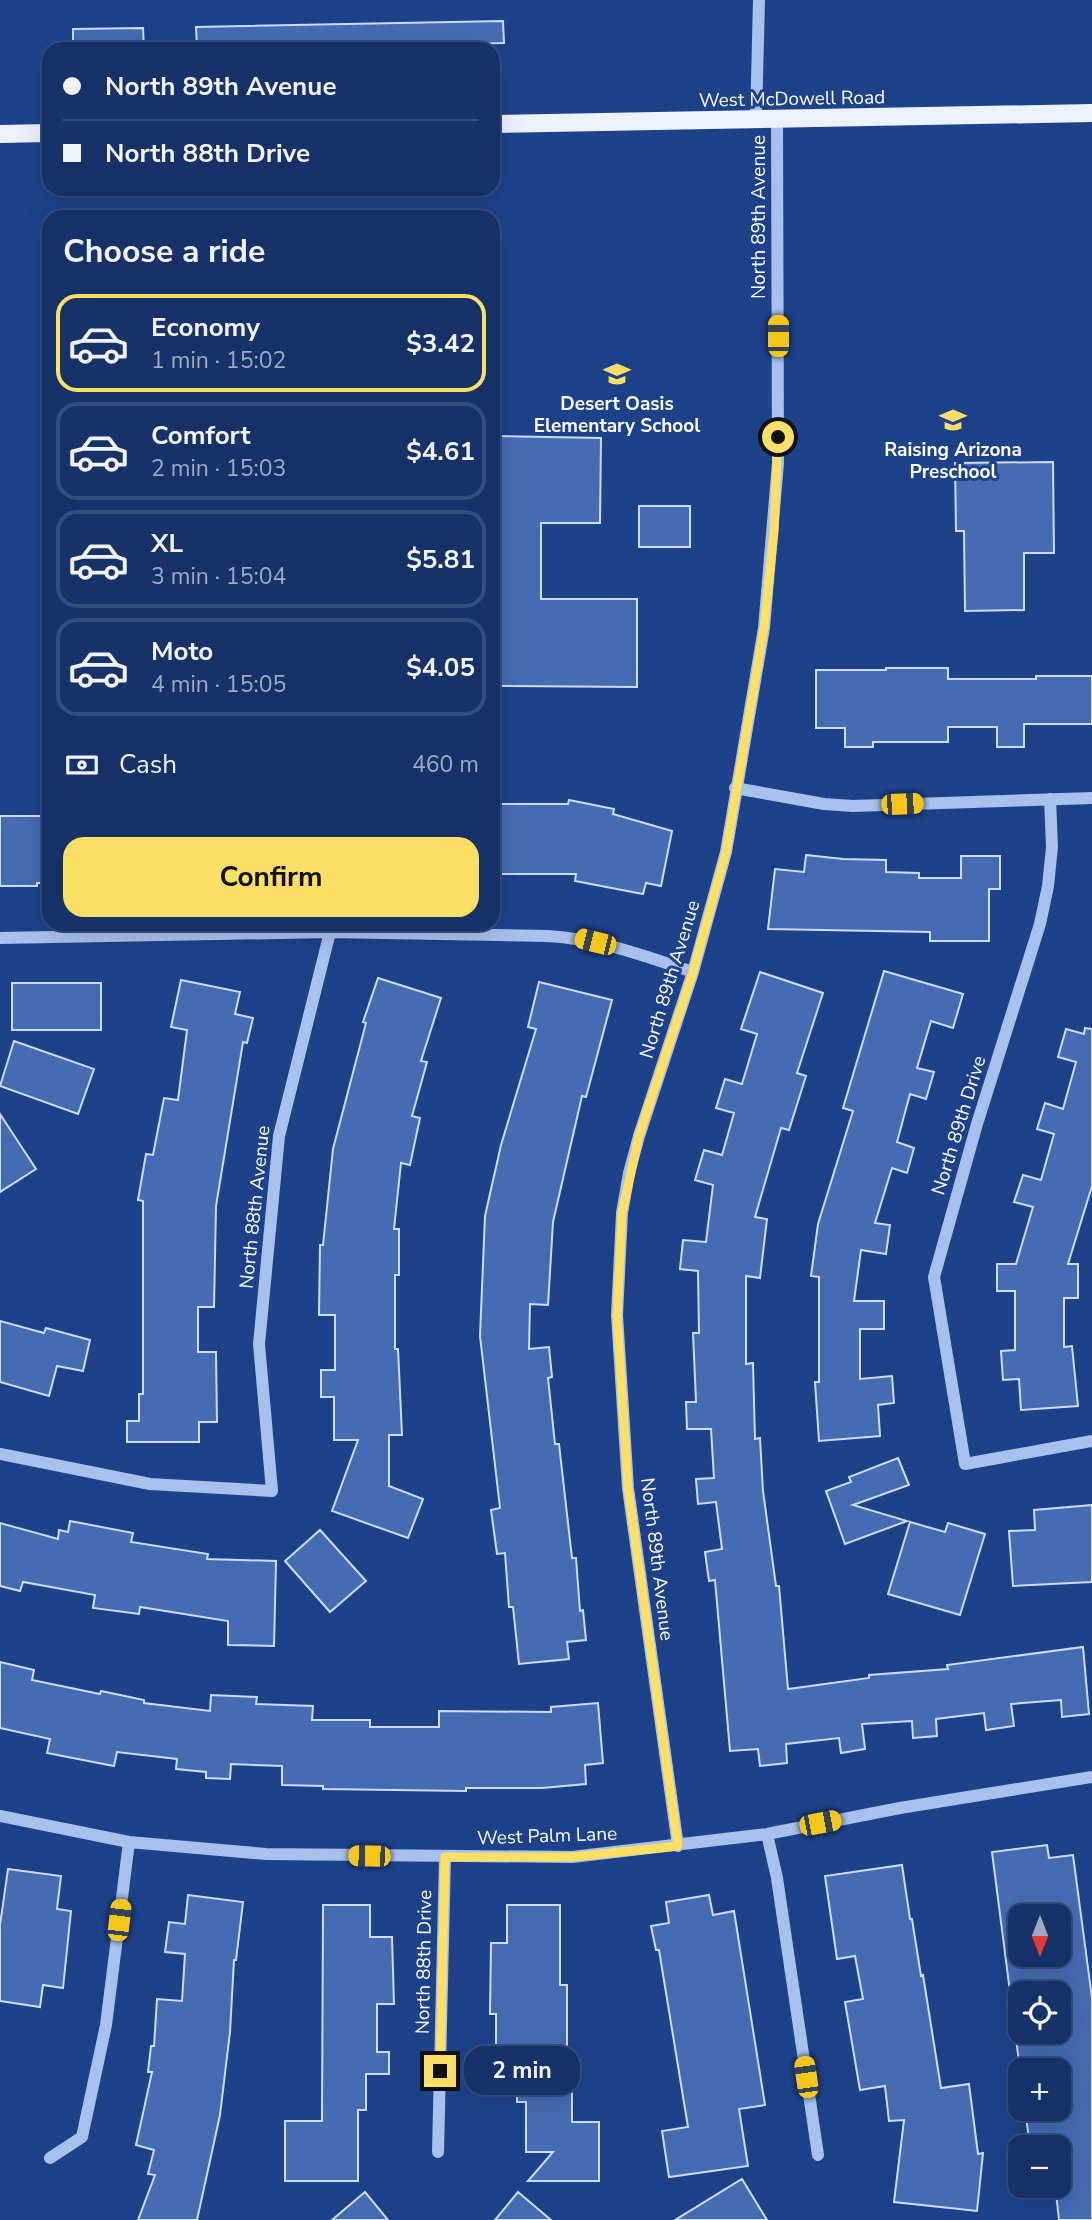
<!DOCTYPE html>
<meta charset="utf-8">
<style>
body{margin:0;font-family:"Nunito Sans",sans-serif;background:#233e71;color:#f1f3f6;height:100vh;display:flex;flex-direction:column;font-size:26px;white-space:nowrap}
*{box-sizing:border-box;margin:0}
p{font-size:23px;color:#9eaac0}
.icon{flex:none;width:38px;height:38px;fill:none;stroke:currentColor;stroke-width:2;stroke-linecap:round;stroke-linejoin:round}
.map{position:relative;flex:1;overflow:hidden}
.drawer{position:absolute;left:42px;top:210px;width:458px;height:721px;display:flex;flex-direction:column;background:#163268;border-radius:21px;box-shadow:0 7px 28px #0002,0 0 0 2px #354d7c}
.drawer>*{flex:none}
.guide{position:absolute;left:42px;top:42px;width:458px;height:154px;border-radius:21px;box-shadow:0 7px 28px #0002,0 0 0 2px #354d7c;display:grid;align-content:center;height:154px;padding:0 21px;background:#163268}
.needle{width:46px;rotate:180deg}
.buttons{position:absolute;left:1008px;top:1904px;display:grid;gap:14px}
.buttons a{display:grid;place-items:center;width:63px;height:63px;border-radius:14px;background:#163268;box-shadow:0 7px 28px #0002,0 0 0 2px #354d7c;font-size:35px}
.end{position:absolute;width:32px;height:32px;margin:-16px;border:9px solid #fcdf65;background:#111;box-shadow:0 0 0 4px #111}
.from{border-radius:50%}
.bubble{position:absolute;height:49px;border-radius:21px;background:#163268;box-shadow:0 7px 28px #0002,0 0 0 2px #354d7c;font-size:23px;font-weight:700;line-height:49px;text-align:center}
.car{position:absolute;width:21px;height:42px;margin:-21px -10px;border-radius:9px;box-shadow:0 0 5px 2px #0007;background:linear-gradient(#f5c518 24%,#345 0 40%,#f5c518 0 76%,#345 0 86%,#f5c518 0)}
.guide b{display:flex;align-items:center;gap:24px;height:66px;font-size:26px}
.guide b+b{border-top:2px solid #354d7c}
.guide i{width:18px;height:18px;background:#f1f3f6}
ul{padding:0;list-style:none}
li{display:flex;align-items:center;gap:21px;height:98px;margin:0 14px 10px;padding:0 7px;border:4px solid #354d7c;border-radius:21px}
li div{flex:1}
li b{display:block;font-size:26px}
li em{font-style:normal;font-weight:700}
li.active{border-color:#fcdf65}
li>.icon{width:63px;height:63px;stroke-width:1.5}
h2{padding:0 21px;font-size:32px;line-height:84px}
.pay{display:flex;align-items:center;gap:18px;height:77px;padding:0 21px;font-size:26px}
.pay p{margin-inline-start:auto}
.button{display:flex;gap:14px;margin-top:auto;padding:14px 21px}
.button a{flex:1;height:80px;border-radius:21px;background:#fcdf65;color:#111;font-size:28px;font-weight:700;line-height:80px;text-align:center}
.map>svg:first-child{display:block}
.building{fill:#456bb2;stroke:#cddcf9;stroke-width:2;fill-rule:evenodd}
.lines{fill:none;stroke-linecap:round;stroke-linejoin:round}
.minor{stroke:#a7c0ec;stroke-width:12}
.major{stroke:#edf2ff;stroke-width:18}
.route{stroke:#fcdf65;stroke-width:9}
.labels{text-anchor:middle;stroke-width:6;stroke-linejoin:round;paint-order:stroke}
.street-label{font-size:19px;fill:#fff;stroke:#1d428a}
.poi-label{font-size:19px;font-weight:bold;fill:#fff;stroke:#1d428a}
</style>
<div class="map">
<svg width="1092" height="2220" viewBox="0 0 1092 2220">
<rect width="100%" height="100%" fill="#1d428a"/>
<path class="building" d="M503 21 504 43 197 49 196 27Z
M143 28 144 49H73V29Z
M494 436 601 438 600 523H541V599H637V687L494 686Z
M1053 462 1054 553H1024V610L965 611 964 531H956L955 463Z
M639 506H690V547H639Z
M886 668H948V679H1036V676H1092V724H1024V747H997V727H948V742H873V747H845V728H816V670H886Z
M569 800 614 809 613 814 672 831 661 886 646 883 643 894 575 881 576 874H497V804H568Z
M0 816H49V883H37V886H0Z
M806 855 843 859 886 860V872L919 873V878H961V856H1000V889H989V941H930V932L768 929 775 869 804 872Z
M884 971 963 994 953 1028 931 1021 917 1068 934 1072 926 1099 910 1094 897 1142 914 1148 907 1173 892 1168 875 1223 890 1225 886 1254 861 1250 854 1301H884V1329H860V1379L892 1376 894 1403 878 1405 880 1436 819 1441 815 1382H819V1277L811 1276 818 1224 853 1111 843 1108Z
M760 972 823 993 797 1073 806 1076 789 1130 781 1128 755 1217 767 1219 760 1278 746 1276V1364L753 1363 755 1439 760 1438 763 1491 776 1586H779L788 1689 869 1678V1675L948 1669 947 1665 1083 1647 1089 1714 1062 1717 1061 1700 1011 1704 1014 1726 986 1730 984 1713 936 1719 937 1736 913 1738 912 1721 862 1724 865 1749 841 1753 839 1738 786 1744 787 1763 760 1766 758 1749 730 1751 715 1580 709 1581 705 1552 722 1549 716 1502 698 1504 696 1479 714 1478 711 1429H687L686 1402H696L693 1333H699L698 1271 680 1269 683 1240 706 1242 713 1185 695 1180 704 1150 722 1155 734 1113 716 1108 725 1079 742 1084 757 1034 741 1029Z
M378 978 441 998 421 1061 427 1062 412 1116 420 1118 410 1165 401 1163 394 1229H399V1275H395V1349H398L402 1435H389V1486L423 1499 408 1538 332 1511 358 1440H334V1397H321V1370H335V1315H319L320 1245H323L333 1149 366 1023 363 1022Z
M181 980 240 992 235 1014 253 1018 247 1043 243 1042 216 1206 214 1307H198V1352H216L217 1422H199V1442H127V1421H139V1394H143V1201L138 1200 146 1154 153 1155 164 1098 178 1100 187 1030 171 1027Z
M539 982 612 1000 586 1097 582 1096 553 1222 548 1305 530 1304 529 1349 549 1347 552 1377 548 1378 555 1444H559L572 1558H576L580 1611 583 1610 586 1640 567 1642 569 1659 519 1664 513 1607H509L505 1553 497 1554 491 1510 500 1508 480 1336 485 1216 501 1145 536 1029 528 1027Z
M12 983H101V1030H12Z
M1085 1028 1092 1029V1186L1068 1264H1078V1298H1064V1347L1072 1346 1078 1406 1021 1410 1019 1379 1003 1380 1001 1351 1015 1350V1291H997V1264H1016L1033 1207 1014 1202 1023 1175 1041 1180 1054 1134 1037 1129 1045 1103 1063 1109 1076 1062 1058 1057 1066 1029 1084 1034Z
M14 1041 94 1069 78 1114 0 1086Z
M0 1114 36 1169 0 1192Z
M0 1321 44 1333 46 1328 90 1340 83 1371 57 1366 49 1396 0 1382Z
M898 1458 909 1485 853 1505 907 1521 845 1544 826 1491 851 1482 849 1477Z
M1092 1505V1582L1013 1586 1009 1531 1035 1530 1034 1510Z
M70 1521 133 1533 131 1542 208 1554 207 1559 276 1561 274 1646 228 1645V1621L140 1607 139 1614 93 1608 95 1595 23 1582 20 1591 0 1586V1523L58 1539 59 1530 68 1532Z
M910 1522 945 1532 948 1523 985 1534 960 1615 888 1594Z
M320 1530 366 1581 330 1612 285 1561Z
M0 1662 34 1670 32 1680 100 1694 101 1691 144 1700V1703L210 1711 211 1695 257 1697 256 1704 313 1706 312 1720H370V1727H439V1711L551 1712V1707L598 1703 603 1763 585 1765 586 1784 542 1788H466V1791L323 1789V1786L282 1785V1766L231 1764 230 1779 206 1778V1772L176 1769 177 1759 117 1752 114 1766 47 1753 50 1739 0 1728Z
M1047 1845 1049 1858 1073 1855 1092 1998V2220H1059L1056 2193 1036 2195 1035 2186H1059V2147H1030L1025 2109H1059V2070H1020L992 1852ZM1020 1916H1059V1955H1020ZM1020 1993H1059V2032H1020Z
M902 1865 910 1919H912L921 1976 923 1975 941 2088 969 2084 978 2154 983 2153 977 2211 894 2202 904 2120 889 2121 885 2086 860 2090 845 2002 863 1999 855 1956 837 1959 825 1876Z
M8 1869 61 1876 57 1909 71 1911 63 1988 43 1985 40 2007 0 2001V1925Z
M188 1895 243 1902 236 1960H234L230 2032 220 2115 197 2220H138L155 2175 148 2174 154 2150 136 2145 152 2072H148L151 2046H154L157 1999 182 2001 185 1954 165 1952 169 1922 185 1924Z
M709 1895 713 1915 734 1911 765 2105 739 2109 748 2166 669 2177 662 2131 688 2127 659 1950H656L651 1926 669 1923 666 1902Z
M323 1905H370V1937H392L394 2004H377V2052H389V2074H366V2110H358V2181H285V2121H322Z
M507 1905H560V1985H567V2053H572V2122H599V2181H528L553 2152H526V2102H517V2083H496V2014H490L491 1943H507Z
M742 2179 767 2220H675Z
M365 2192 388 2220H332Z
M518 2192 551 2220H495Z"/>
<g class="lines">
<path class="minor" d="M756 119 759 0
M735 788 824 804 853 806 1092 798
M1050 799 1052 847 1048 886 1040 924 977 1124 934 1277 965 1464 1092 1441
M0 938 330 932 548 936C599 939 645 956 693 972
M0 1454 150 1484 272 1491 259 1344 279 1136 330 932
M0 1816 129 1842 266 1854 572 1857 767 1834 900 1808 1092 1777
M767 1834 777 1878 818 2155
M678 1846 628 1488 617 1315 622 1213 629 1173 639 1136 693 972 726 852 764 628 778 463 777 118
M438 2152 445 1857
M50 2158 82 2137 106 2025 129 1842"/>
<path class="major" d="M494 124 1092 113
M0 134 49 133"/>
</g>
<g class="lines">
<path class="route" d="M440 2071 445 1857H572L678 1846 628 1488 617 1315 622 1213 639 1136 693 972 726 852 764 628 774 531 778 437"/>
</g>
<defs>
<g id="school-bare" transform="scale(2.1)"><path d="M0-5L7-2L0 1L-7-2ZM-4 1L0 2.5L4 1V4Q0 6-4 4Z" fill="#fcdf65" stroke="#1d428a" stroke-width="2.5" paint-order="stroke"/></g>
</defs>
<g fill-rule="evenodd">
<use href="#school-bare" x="617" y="374"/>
<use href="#school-bare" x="953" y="420"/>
</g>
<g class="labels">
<g class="street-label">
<text transform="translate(792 98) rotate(-1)" y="7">West McDowell Road</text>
<text transform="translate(758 217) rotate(-90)" y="7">North 89th Avenue</text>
<text transform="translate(669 979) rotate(-73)" y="7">North 89th Avenue</text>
<text transform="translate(958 1125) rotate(-73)" y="7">North 89th Drive</text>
<text transform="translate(254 1207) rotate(-84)" y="7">North 88th Avenue</text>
<text transform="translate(658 1559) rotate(83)" y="7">North 89th Avenue</text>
<text transform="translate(547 1835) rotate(-2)" y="7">West Palm Lane</text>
<text transform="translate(423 1962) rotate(-89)" y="7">North 88th Drive</text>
</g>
<g class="poi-label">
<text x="617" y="410">Desert Oasis<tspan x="617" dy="22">Elementary School</tspan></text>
<text x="953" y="456">Raising Arizona<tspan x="953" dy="22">Preschool</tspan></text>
</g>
</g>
</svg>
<div class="buttons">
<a><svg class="needle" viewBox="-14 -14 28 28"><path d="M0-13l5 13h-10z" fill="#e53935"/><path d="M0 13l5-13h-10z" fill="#9eaac0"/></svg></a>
<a><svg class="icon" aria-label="locate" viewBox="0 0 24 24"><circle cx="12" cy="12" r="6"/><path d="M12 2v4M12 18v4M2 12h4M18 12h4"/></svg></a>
<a>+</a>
<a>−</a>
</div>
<i class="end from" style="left:778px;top:437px"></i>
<i class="end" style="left:440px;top:2071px"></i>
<div class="bubble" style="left:464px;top:2046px;width:116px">2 min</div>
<i class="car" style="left:778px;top:336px;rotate:0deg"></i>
<i class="car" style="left:902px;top:804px;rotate:88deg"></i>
<i class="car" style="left:595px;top:942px;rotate:284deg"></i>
<i class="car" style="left:820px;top:1823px;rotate:79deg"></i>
<i class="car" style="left:369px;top:1856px;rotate:271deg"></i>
<i class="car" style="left:119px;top:1920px;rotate:7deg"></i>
<i class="car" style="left:806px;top:2077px;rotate:352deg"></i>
<div class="guide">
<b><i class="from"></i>North 89th Avenue</b>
<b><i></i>North 88th Drive</b>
</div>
<section class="drawer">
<h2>Choose a ride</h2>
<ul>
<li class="active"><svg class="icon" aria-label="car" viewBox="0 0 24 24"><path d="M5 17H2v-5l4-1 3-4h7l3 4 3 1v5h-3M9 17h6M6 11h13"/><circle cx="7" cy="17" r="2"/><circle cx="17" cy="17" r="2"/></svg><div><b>Economy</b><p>1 min · 15:02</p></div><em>$3.42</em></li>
<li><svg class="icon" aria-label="car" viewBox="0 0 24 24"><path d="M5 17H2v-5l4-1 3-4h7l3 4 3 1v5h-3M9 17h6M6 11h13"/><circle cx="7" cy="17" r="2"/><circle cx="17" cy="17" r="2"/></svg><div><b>Comfort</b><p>2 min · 15:03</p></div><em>$4.61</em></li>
<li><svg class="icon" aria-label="car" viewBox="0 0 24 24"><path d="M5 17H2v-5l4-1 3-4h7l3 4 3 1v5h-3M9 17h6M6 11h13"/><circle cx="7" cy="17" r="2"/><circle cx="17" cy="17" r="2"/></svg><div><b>XL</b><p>3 min · 15:04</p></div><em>$5.81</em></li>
<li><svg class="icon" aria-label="car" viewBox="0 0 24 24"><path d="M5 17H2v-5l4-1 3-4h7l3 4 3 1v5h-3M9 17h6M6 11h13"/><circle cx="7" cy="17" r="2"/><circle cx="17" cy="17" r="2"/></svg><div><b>Moto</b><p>4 min · 15:05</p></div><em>$4.05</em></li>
</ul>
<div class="pay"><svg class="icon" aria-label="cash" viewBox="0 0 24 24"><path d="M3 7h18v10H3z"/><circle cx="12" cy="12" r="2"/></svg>Cash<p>460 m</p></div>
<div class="button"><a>Confirm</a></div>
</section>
</div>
